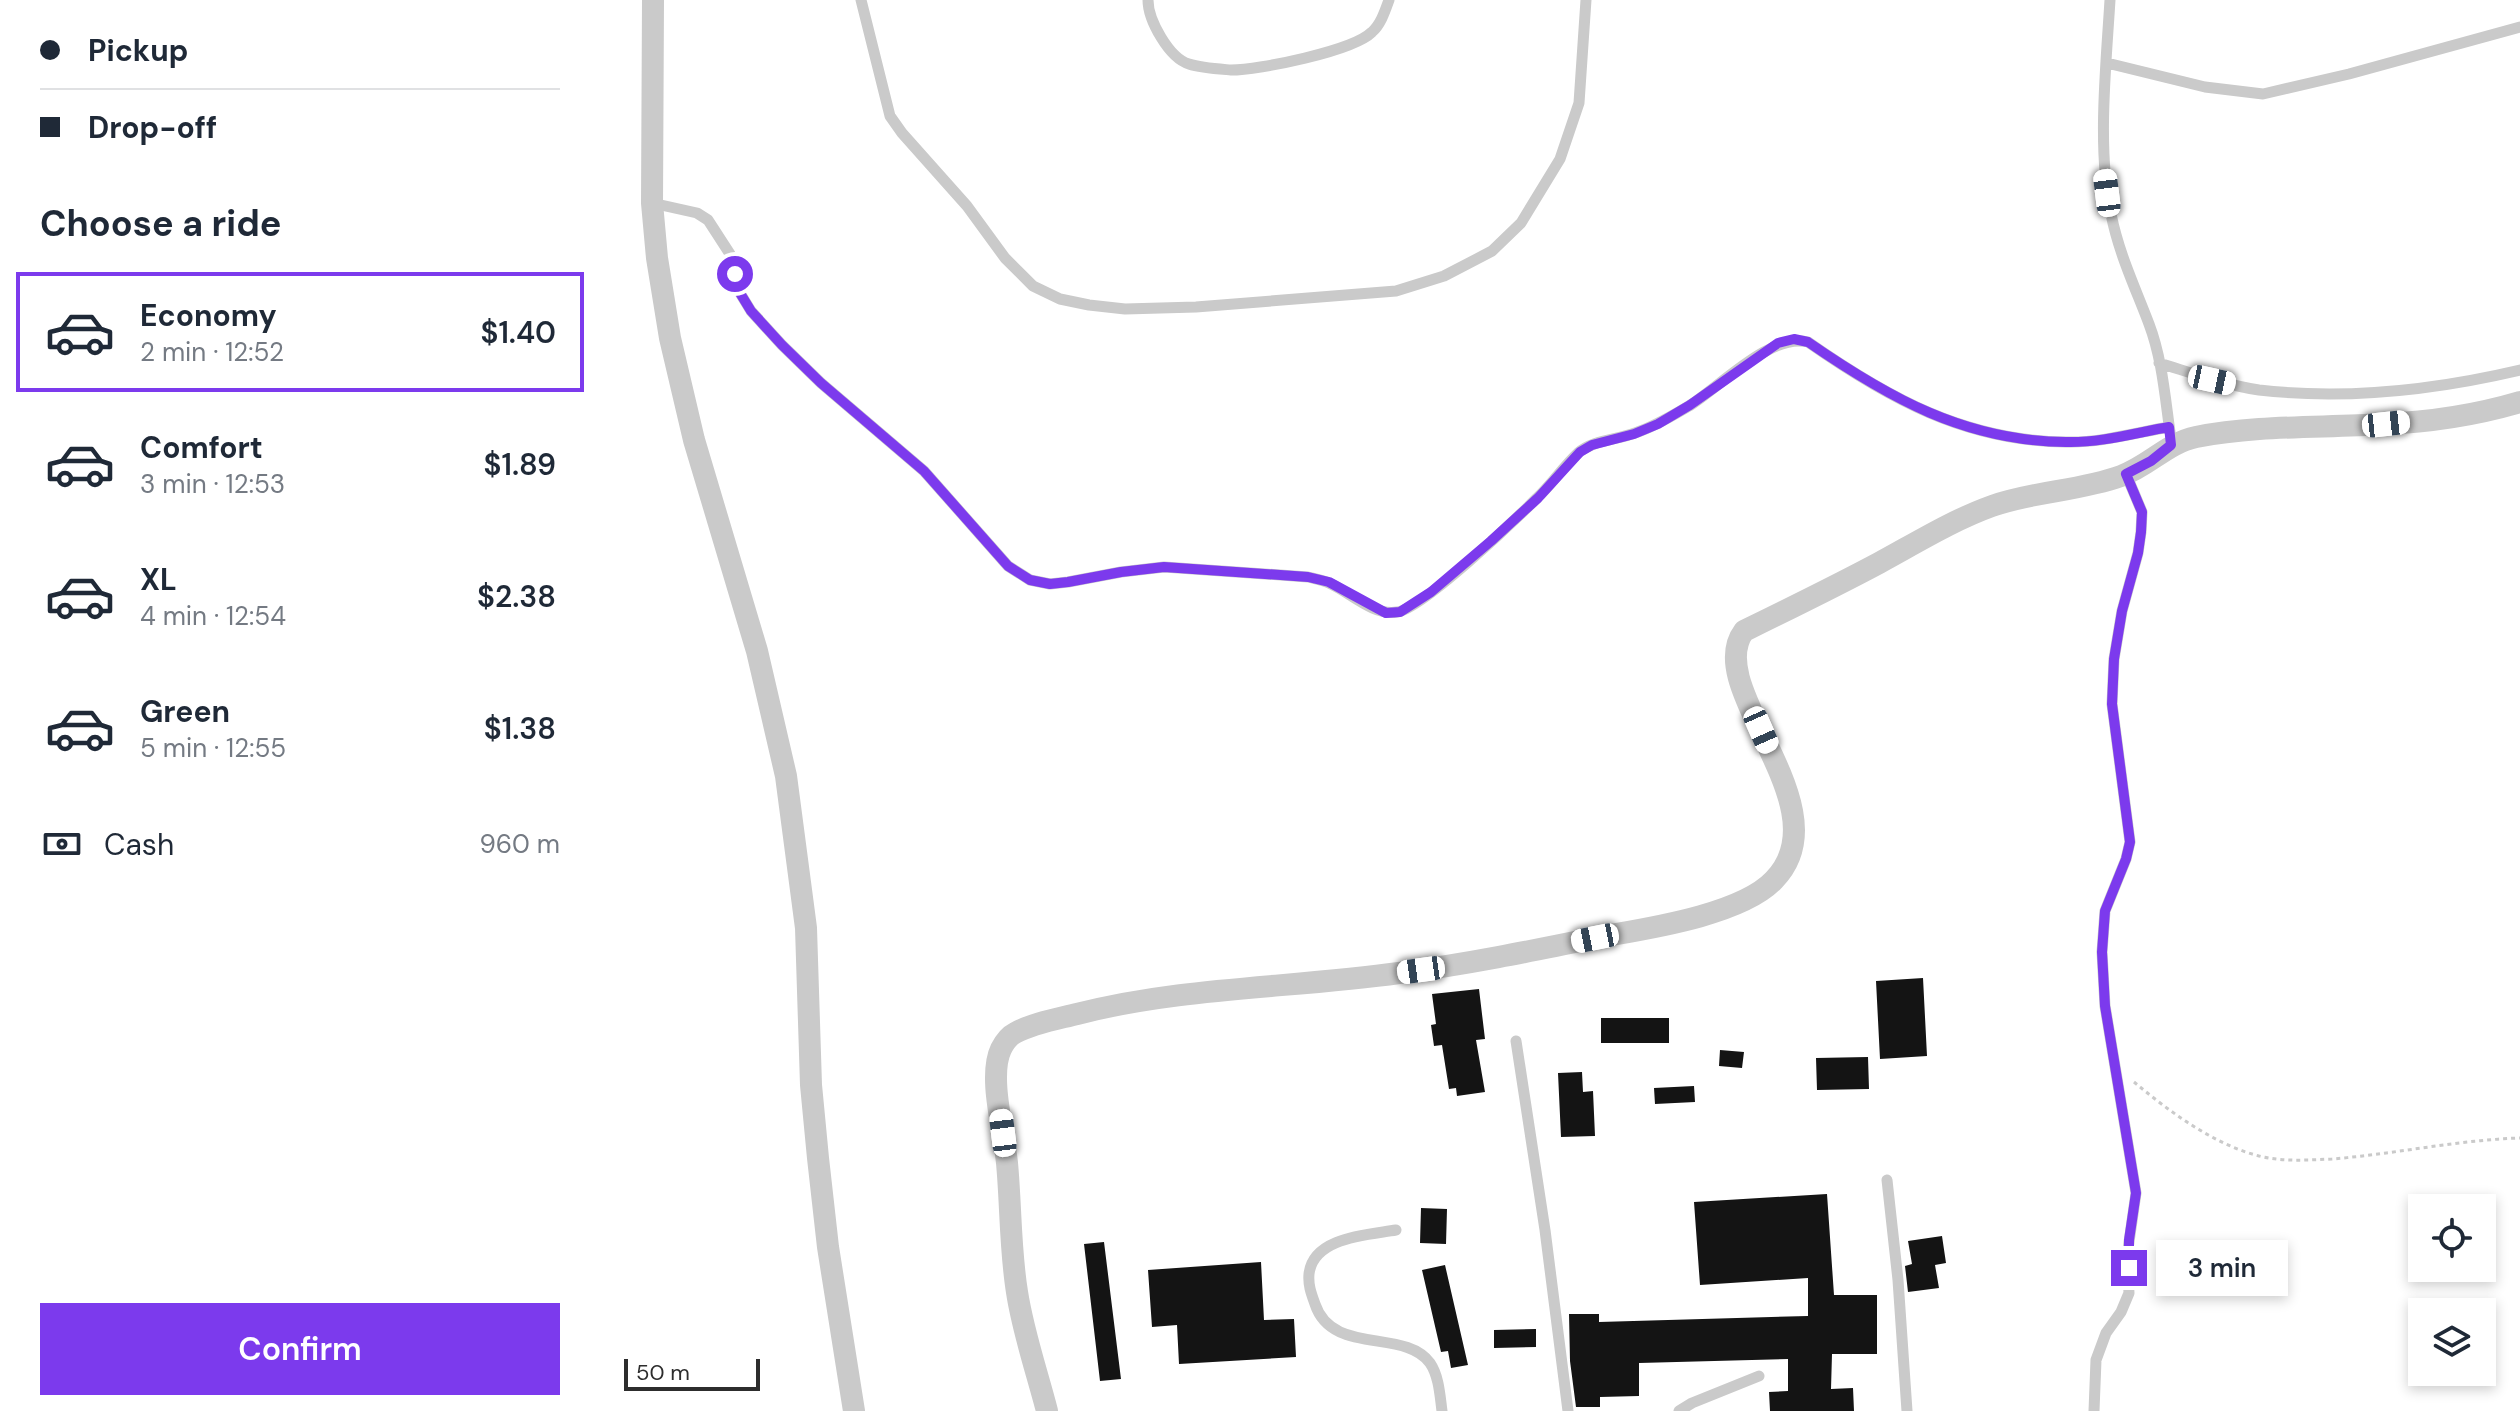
<!DOCTYPE html>
<meta charset="utf-8">
<style>
body{margin:0;font-family:"DM Sans",sans-serif;background:#f6f6f7;color:#1f2937;height:100vh;display:flex;flex-direction:column;font-size:30px;white-space:nowrap}
*{box-sizing:border-box;margin:0}
p{font-size:26px;color:#747a83}
.icon{flex:none;width:44px;height:44px;fill:none;stroke:currentColor;stroke-width:2;stroke-linecap:round;stroke-linejoin:round}
.map{position:relative;flex:1;overflow:hidden}
.drawer{display:flex;flex-direction:column;background:#fff;width:600px}
.drawer>*{flex:none}
.banner{display:grid;align-content:center;height:176px;padding:0 40px;background:#fff}
.tools{position:absolute;left:1808px;top:1194px;display:grid;gap:16px}
.tools a{display:grid;place-items:center;width:88px;height:88px;border-radius:0px;background:#fff;box-shadow:0 4px 12px #0003;font-size:40px}
.scale{position:absolute;left:24px;bottom:20px;width:136px;box-sizing:border-box;padding-left:8px;border:4px solid #2d2d2d;border-top:0;font-size:22px;line-height:28px;white-space:nowrap;color:#2d2d2d;-webkit-text-stroke:6px #fff;paint-order:stroke}
.end{position:absolute;width:36px;height:36px;margin:-18px;border:10px solid #7c3aed;background:#fff;box-shadow:0 0 0 4px #fff}
.from{border-radius:50%}
.bubble{position:absolute;height:56px;border-radius:0px;background:#fff;box-shadow:0 4px 12px #0003;font-size:26px;font-weight:600;line-height:56px;text-align:center}
.car{position:absolute;width:24px;height:48px;margin:-24px -12px;border-radius:10px;box-shadow:0 0 6px 2px #0007;background:linear-gradient(#fff 24%,#345 0 40%,#fff 0 76%,#345 0 86%,#fff 0)}
.banner b{display:flex;align-items:center;gap:28px;height:76px;font-size:30px}
.banner b+b{border-top:2px solid #e0e1e3}
.banner i{width:20px;height:20px;background:#1f2937}
ul{padding:0;list-style:none}
li{display:flex;align-items:center;gap:24px;height:120px;margin:0 16px 12px;padding:0 24px;border:4px solid transparent;border-radius:0px}
li div{flex:1}
li b{display:block;font-size:30px}
li em{font-style:normal;font-weight:600}
li.selected{border-color:#7c3aed}
li>.icon{width:72px;height:72px;stroke-width:1.5}
h2{padding:0 40px;font-size:36px;line-height:96px}
.pay{display:flex;align-items:center;gap:20px;height:88px;padding:0 40px;font-size:30px}
.pay p{margin-inline-start:auto}
.button{display:flex;gap:16px;margin-top:auto;padding:16px 40px}
.button a{flex:1;height:92px;border-radius:0px;background:#7c3aed;color:#fff;font-size:32px;font-weight:600;line-height:92px;text-align:center}
main{display:flex;flex:1;min-height:0}
.map>svg:first-child{display:block}
.building{fill:#141414}
.lines{fill:none;stroke-linecap:round;stroke-linejoin:round}
.path{stroke:#cacaca;stroke-width:3;stroke-dasharray:4 4;stroke-linecap:butt}
.service{stroke:#cacaca;stroke-width:11}
.minor{stroke:#cacaca;stroke-width:22}
.route{stroke:#7c3aed;stroke-width:10}
</style>
<main>
<section class="drawer">
<div class="banner">
<b><i class="from"></i>Pickup</b>
<b><i></i>Drop-off</b>
</div>
<h2>Choose a ride</h2>
<ul>
<li class="selected"><svg class="icon" aria-label="car" viewBox="0 0 24 24"><path d="M5 17H2v-5l4-1 3-4h7l3 4 3 1v5h-3M9 17h6M6 11h13"/><circle cx="7" cy="17" r="2"/><circle cx="17" cy="17" r="2"/></svg><div><b>Economy</b><p>2 min · 12:52</p></div><em>$1.40</em></li>
<li><svg class="icon" aria-label="car" viewBox="0 0 24 24"><path d="M5 17H2v-5l4-1 3-4h7l3 4 3 1v5h-3M9 17h6M6 11h13"/><circle cx="7" cy="17" r="2"/><circle cx="17" cy="17" r="2"/></svg><div><b>Comfort</b><p>3 min · 12:53</p></div><em>$1.89</em></li>
<li><svg class="icon" aria-label="car" viewBox="0 0 24 24"><path d="M5 17H2v-5l4-1 3-4h7l3 4 3 1v5h-3M9 17h6M6 11h13"/><circle cx="7" cy="17" r="2"/><circle cx="17" cy="17" r="2"/></svg><div><b>XL</b><p>4 min · 12:54</p></div><em>$2.38</em></li>
<li><svg class="icon" aria-label="car" viewBox="0 0 24 24"><path d="M5 17H2v-5l4-1 3-4h7l3 4 3 1v5h-3M9 17h6M6 11h13"/><circle cx="7" cy="17" r="2"/><circle cx="17" cy="17" r="2"/></svg><div><b>Green</b><p>5 min · 12:55</p></div><em>$1.38</em></li>
</ul>
<div class="pay"><svg class="icon" aria-label="cash" viewBox="0 0 24 24"><path d="M3 7h18v10H3z"/><circle cx="12" cy="12" r="2"/></svg>Cash<p>960 m</p></div>
<div class="button"><a>Confirm</a></div>
</section>
<div class="map">
<svg width="1920" height="1411" viewBox="0 0 1920 1411">
<rect width="100%" height="100%" fill="#fff"/>
<path class="building" d="M1323 978 1327 1056 1280 1059 1276 981Z
M879 989 885 1039 876 1040 885 1092 857 1096 856 1088 849 1089 842 1045 834 1046 831 1025 836 1024 832 994Z
M1001 1018H1069V1043H1001Z
M1120 1050 1144 1052 1142 1068 1119 1066Z
M1268 1057 1269 1089 1217 1090 1216 1058Z
M982 1072 983 1092 993 1091 995 1136 961 1137 958 1073Z
M1094 1086 1095 1102 1055 1104 1054 1088Z
M1227 1194 1234 1295H1277V1354H1232L1231 1389 1253 1388 1254 1411H1170L1169 1392 1188 1391V1359L1039 1363V1396L1000 1397V1407H976L970 1361 969 1314H999V1322L1208 1316V1278L1100 1285 1094 1202Z
M821 1208 847 1209 846 1244 820 1243Z
M1342 1236 1346 1263 1335 1265 1339 1288 1308 1292 1305 1266 1312 1264 1308 1241Z
M504 1242 521 1379 500 1381 484 1244Z
M661 1262 664 1320 694 1319 696 1357 579 1364 577 1325 552 1327 548 1270Z
M845 1265 868 1365 851 1368 848 1351 841 1352 822 1270Z
M936 1329V1347L894 1348V1330Z"/>
<g class="lines">
<path class="path" d="M1534 1082C1570 1112 1613 1144 1659 1156 1683 1162 1707 1160 1732 1159 1795 1154 1857 1140 1920 1138"/>
<path class="service" d="M261 0 290 116 302 133 367 206 405 258 433 286 460 299 489 305 525 309 596 307 796 291 844 276 892 251 921 223 960 159 979 103 986 0
M548 0C548 20 569 58 589 64 601 68 619 69 631 70 659 70 753 51 772 32 781 24 785 11 789 0
M1510 0C1506 66 1497 150 1511 214 1519 254 1535 287 1549 324 1562 358 1565 397 1570 432
M1507 63 1605 87 1663 94 1749 74 1920 27
M52 203 97 213 108 220 130 254 140 293 151 311 182 345 221 383 324 471 408 566 430 580 450 584 468 582 521 572 564 567 708 577C716 579 724 580 731 584 751 593 773 616 797 612 822 609 915 520 937 498 952 484 963 467 978 453 993 440 1016 440 1035 433 1054 427 1072 416 1089 406 1121 386 1170 333 1208 342 1288 398 1365 441 1466 442 1500 443 1535 433 1569 427
M1559 363C1592 373 1625 385 1659 390 1746 400 1835 390 1920 370
M916 1041 945 1230 968 1411
M1287 1180 1298 1280 1307 1411
M796 1230C767 1235 713 1237 709 1274 708 1285 711 1293 715 1304 732 1356 805 1328 830 1363 839 1376 840 1396 842 1411
M1079 1411 1092 1403 1159 1376
M1494 1411 1496 1360 1506 1333 1521 1312 1529 1293 1527 1256 1536 1193 1505 1006 1502 952 1505 911 1526 859 1530 842 1512 704 1514 659 1522 611 1538 553 1541 532 1542 512 1526 474"/>
<path class="minor" d="M53 0 52 203 57 258 70 338 94 440 157 651 186 776 206 928 211 1085 218 1158 228 1247 254 1411
M447 1411C437 1372 423 1332 417 1292 410 1249 411 1206 407 1163 404 1132 388 1076 401 1049 404 1043 409 1036 415 1033 433 1023 457 1019 477 1014 581 987 692 988 799 973 868 964 936 950 1005 936 1051 928 1142 914 1174 880 1245 807 1101 688 1144 631 1189 609 1234 587 1279 563 1316 543 1353 520 1392 506 1434 491 1480 491 1521 476 1549 466 1567 443 1596 437 1657 425 1721 428 1783 424 1829 422 1876 415 1920 402"/>
</g>
<g class="lines">
<path class="route" d="M135 274 140 293 151 311 182 345 221 383 324 471 408 566 430 580 450 584 468 582 521 572 564 567 708 577 729 582 786 613 800 612 831 592 891 541 938 498 980 452 992 445 1034 434 1058 424 1090 405 1178 343 1194 339 1208 342C1289 398 1365 441 1466 442 1500 443 1535 433 1569 427L1571 445 1551 461 1526 474 1542 512 1541 532 1538 553 1522 611 1514 659 1512 704 1530 842 1526 859 1505 911 1502 952 1505 1006 1536 1193 1529 1240V1268"/>
</g>
</svg>
<div class="tools">
<a><svg class="icon" aria-label="locate" viewBox="0 0 24 24"><circle cx="12" cy="12" r="6"/><path d="M12 2v4M12 18v4M2 12h4M18 12h4"/></svg></a>
<a><svg class="icon" aria-label="layers" viewBox="0 0 24 24"><path d="M12 4l9 5-9 5-9-5zM3 14l9 5 9-5"/></svg></a>
</div>
<div class="scale">50 m</div>
<i class="end from" style="left:135px;top:274px"></i>
<i class="end" style="left:1529px;top:1268px"></i>
<div class="bubble" style="left:1556px;top:1240px;width:132px">3 min</div>
<i class="car" style="left:1507px;top:193px;rotate:353deg"></i>
<i class="car" style="left:1612px;top:380px;rotate:102deg"></i>
<i class="car" style="left:1786px;top:424px;rotate:84deg"></i>
<i class="car" style="left:1161px;top:730px;rotate:156deg"></i>
<i class="car" style="left:995px;top:938px;rotate:259deg"></i>
<i class="car" style="left:821px;top:970px;rotate:262deg"></i>
<i class="car" style="left:403px;top:1133px;rotate:353deg"></i>
</div>
</main>
